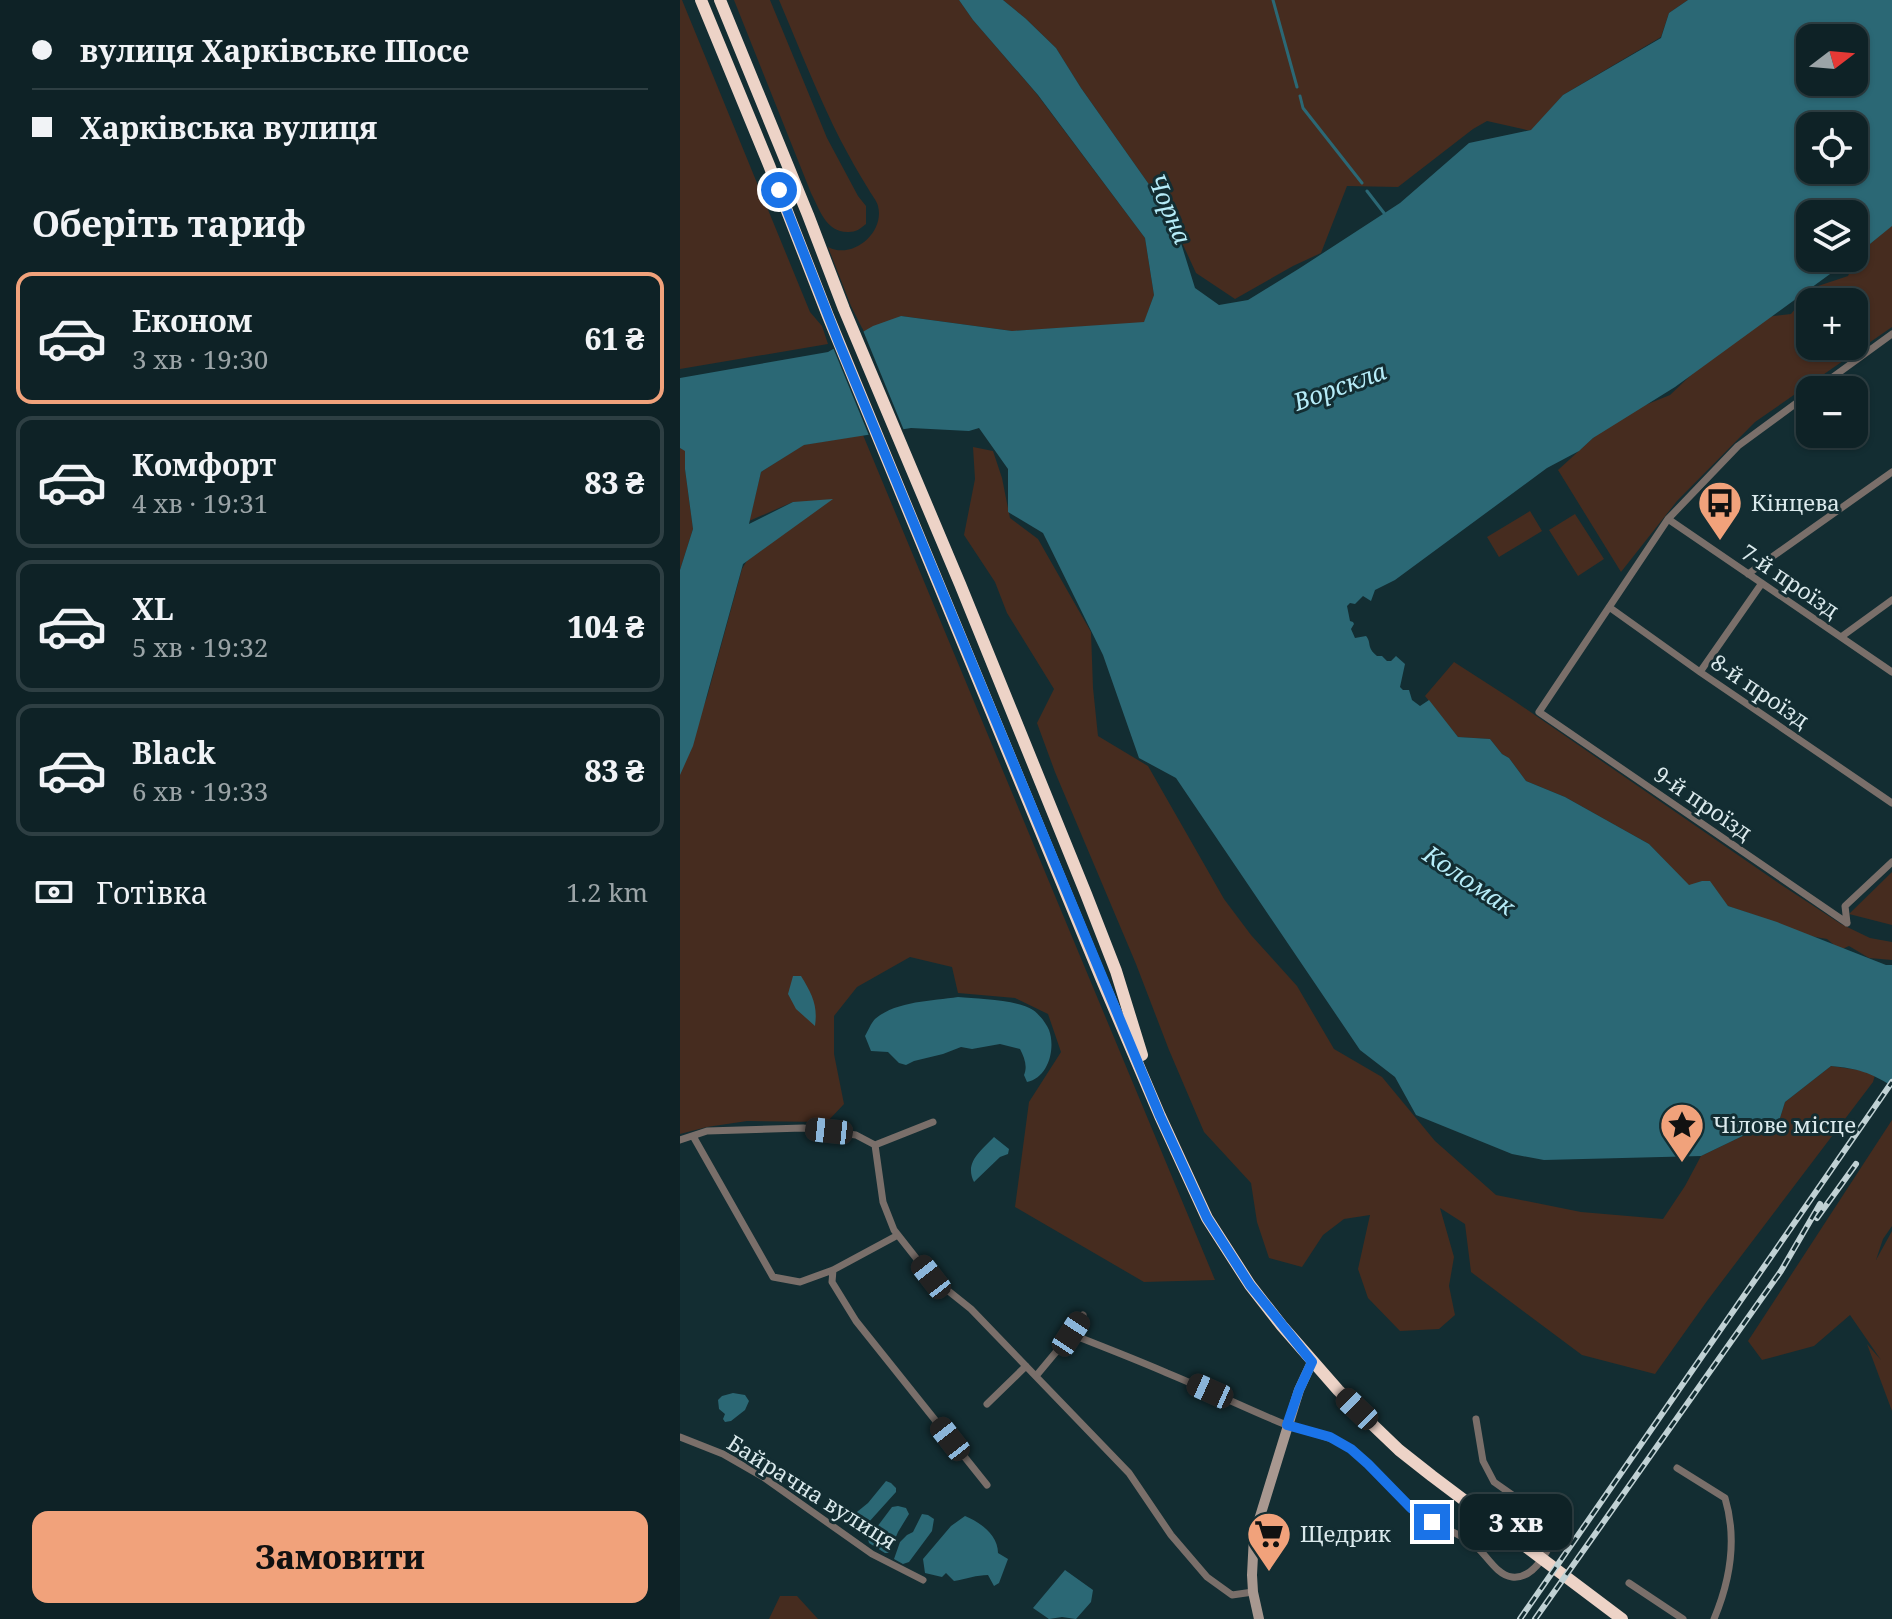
<!DOCTYPE html>
<html lang="uk">
<meta charset="utf-8">
<style>
body{margin:0;font-family:"Noto Serif",serif;background:#172a2e;color:#f1f3f6;height:100vh;display:flex;flex-direction:column;font-size:30px;white-space:nowrap}
*{box-sizing:border-box;margin:0}
p{font-size:26px;color:#9ba4a7}
.icon{flex:none;width:44px;height:44px;fill:none;stroke:currentColor;stroke-width:2;stroke-linecap:round;stroke-linejoin:round}
.map{position:relative;flex:1;overflow:hidden}
.drawer{display:flex;flex-direction:column;background:#0e2226;width:680px}
.drawer>*{flex:none}
.guide{display:grid;align-content:center;height:176px;padding:0 32px;background:#0e2226}
.needle{width:52px;rotate:74deg}
.tools{position:absolute;left:1116px;top:24px;display:grid;gap:16px}
.tools a{display:grid;place-items:center;width:72px;height:72px;border-radius:16px;background:#0e2226;box-shadow:0 2px 6px #0004,0 0 0 2px #2e3f43;font-size:40px}
.end{position:absolute;width:36px;height:36px;margin:-18px;border:10px solid #1a73e8;background:#fff;box-shadow:0 0 0 4px #fff}
.from{border-radius:50%}
.bubble{position:absolute;height:56px;border-radius:16px;background:#0e2226;box-shadow:0 2px 6px #0004,0 0 0 2px #2e3f43;font-size:26px;font-weight:800;line-height:56px;text-align:center}
.car{position:absolute;width:24px;height:48px;margin:-24px -12px;border-radius:10px;box-shadow:0 0 6px 2px #0007;background:linear-gradient(#222 24%,#8ab4d8 0 40%,#222 0 76%,#8ab4d8 0 86%,#222 0)}
.guide b{display:flex;align-items:center;gap:28px;height:76px;font-size:30px}
.guide b+b{border-top:2px solid #2e3f43}
.guide i{width:20px;height:20px;background:#f1f3f6}
ul{padding:0;list-style:none}
li{display:flex;align-items:center;gap:24px;height:132px;margin:0 16px 12px;padding:0 16px;border:4px solid #2e3f43;border-radius:16px}
li div{flex:1}
li b{display:block;font-size:30px}
li em{font-style:normal;font-weight:800}
li.selected{border-color:#f1a27b}
li>.icon{width:72px;height:72px;stroke-width:1.5}
h2{padding:0 32px;font-size:36px;line-height:96px}
.pay{display:flex;align-items:center;gap:20px;height:88px;padding:0 32px;font-size:30px}
.pay p{margin-inline-start:auto}
.action{display:flex;gap:16px;margin-top:auto;padding:16px 32px}
.action a{flex:1;height:92px;border-radius:16px;background:#f1a27b;color:#111;font-size:32px;font-weight:800;line-height:92px;text-align:center}
main{display:flex;flex:1;min-height:0}
.map>svg:first-child{display:block}
.green{fill:#462c1f;fill-rule:evenodd}
.water{fill:#2b6875;fill-rule:evenodd}
.pier{fill:#132d32}
.lines{fill:none;stroke-linecap:round;stroke-linejoin:round}
.stream{stroke:#2b6875;stroke-width:3}
.street{stroke:#7a6f6a;stroke-width:7}
.secondary{stroke:#a89890;stroke-width:10}
.highway{stroke:#edd3c7;stroke-width:12}
.rail-casing{stroke:#c0d1d4;stroke-width:6}
.rail{stroke:#132d32;stroke-width:3;stroke-dasharray:9;stroke-linecap:butt}
.route{stroke:#1a73e8;stroke-width:10}
.labels{text-anchor:middle;stroke-width:6;stroke-linejoin:round;paint-order:stroke}
.poi-label{font-size:22px;fill:#dae9ec;stroke:#132d32;text-anchor:start}
.street-label{font-size:22px;fill:#dae9ec;stroke:#132d32}
.water-label{font-size:24px;font-style:italic;fill:#b6ecf8;stroke:#132d32}
</style>
<main>
<section class="drawer">
<div class="guide">
<b><i class="from"></i>вулиця Харківське Шосе</b>
<b><i></i>Харківська вулиця</b>
</div>
<h2>Оберіть тариф</h2>
<ul>
<li class="selected"><svg class="icon" aria-label="car" viewBox="0 0 24 24"><path d="M5 17H2v-5l4-1 3-4h7l3 4 3 1v5h-3M9 17h6M6 11h13"/><circle cx="7" cy="17" r="2"/><circle cx="17" cy="17" r="2"/></svg><div><b>Економ</b><p>3 хв · 19:30</p></div><em>61 ₴</em></li>
<li><svg class="icon" aria-label="car" viewBox="0 0 24 24"><path d="M5 17H2v-5l4-1 3-4h7l3 4 3 1v5h-3M9 17h6M6 11h13"/><circle cx="7" cy="17" r="2"/><circle cx="17" cy="17" r="2"/></svg><div><b>Комфорт</b><p>4 хв · 19:31</p></div><em>83 ₴</em></li>
<li><svg class="icon" aria-label="car" viewBox="0 0 24 24"><path d="M5 17H2v-5l4-1 3-4h7l3 4 3 1v5h-3M9 17h6M6 11h13"/><circle cx="7" cy="17" r="2"/><circle cx="17" cy="17" r="2"/></svg><div><b>XL</b><p>5 хв · 19:32</p></div><em>104 ₴</em></li>
<li><svg class="icon" aria-label="car" viewBox="0 0 24 24"><path d="M5 17H2v-5l4-1 3-4h7l3 4 3 1v5h-3M9 17h6M6 11h13"/><circle cx="7" cy="17" r="2"/><circle cx="17" cy="17" r="2"/></svg><div><b>Black</b><p>6 хв · 19:33</p></div><em>83 ₴</em></li>
</ul>
<div class="pay"><svg class="icon" aria-label="cash" viewBox="0 0 24 24"><path d="M3 7h18v10H3z"/><circle cx="12" cy="12" r="2"/></svg>Готівка<p>1.2 km</p></div>
<div class="action"><a>Замовити</a></div>
</section>
<div class="map">
<svg width="1212" height="1619" viewBox="0 0 1212 1619">
<rect width="100%" height="100%" fill="#132d32"/>
<path class="green" d="M0 0H2L130 312 142 326 148 344 0 369Z
M54 0H90L147 138 178 196 186 206V224C180 229 176 232 169 232 146 233 140 210 131 193Z
M99 0H279L293 20 356 93 465 238 474 295 464 323 332 331 221 316 185 334 171 306 148 247C172 260 205 233 198 206 197 201 191 194 189 190 179 174 170 158 161 141 138 96 119 47 99 0Z
M323 0H1008L989 13 981 37 883 95 851 131 807 121 793 129 718 187 667 186 641 253 613 266 555 299 516 273 487 210 401 88 376 48 345 18Z
M1212 225V327L1075 422 997 501 941 572 878 470 913 438 948 412 990 395 1030 357 1086 317 1111 314 1132 288 1168 276 1177 255ZM1130 302H1174V346H1130Z
M183 435 535 1280 464 1282 335 1207 349 1102 381 1052 368 1014 335 998 278 993 272 967 230 957 177 987 154 1016V1054L164 1104 147 1122 67 1121 27 1127 0 1134V763L27 697 62 569 73 550 113 502 69 521 81 472 123 445Z
M293 447 313 451 322 478 330 518 358 539 411 632 413 688 418 736 468 766 544 899 571 935 617 986 654 1049 702 1077 755 1141 816 1195 901 1212 983 1219 1005 1186 1021 1156 1100 1118 1105 1102 1151 1066 1179 1070 1195 1075 1193 1082 1027 1301 975 1374 902 1355 791 1272 785 1224 760 1208 774 1257 769 1286 775 1315 759 1329 720 1331 688 1298 678 1269 690 1215 664 1219 643 1235 622 1267 589 1258 577 1222 571 1183 524 1132 489 1050 456 964 375 772 357 723 374 689 327 613 315 582 284 535 295 479Z
M0 448 5 450V469L13 529 0 570Z
M850 511 862 531 819 557 807 537Z
M895 514 924 559 898 576 869 530Z
M774 662 833 700 1097 882 1161 924 1190 938 1212 942V960L1189 958 1169 946 1160 950 1147 939 1118 934 1080 917 1048 906 1022 881 1009 886 969 844 885 797 846 781 829 758 822 754 810 739 778 737 745 696Z
M1212 872V925L1169 914Z
M1212 1120V1226L1203 1239 1196 1260 1212 1231V1411L1187 1344 1201 1360 1170 1315 1134 1346 1082 1360 1068 1341Z
M100 1596H117L138 1619H89Z"/>
<path class="water" d="M279 0H323L345 18 376 48 401 88 487 210 501 243 515 288 539 305 568 300 620 268 720 203 789 143 851 130 883 95 981 38 989 13 1008 0H1212V226L1174 257V214H1130V258H1172L995 387 913 438 899 451 867 468 715 580 695 590 691 601 683 596 675 604 670 603 667 606 670 621 673 622 674 624 671 629 675 638 686 636C692 643 686 647 697 656H702L707 661H711L716 656 725 664 720 687 723 690H729L732 700 740 706 749 700 778 737 810 739 822 754 829 758 846 781 885 797 969 844 1009 885 1022 881H1030L1048 906 1097 922 1206 965H1212V1086C1191 1073 1177 1068 1151 1066L1105 1102 1100 1118 1021 1156 864 1160 832 1154 736 1115 715 1077 680 1050 496 778 459 758 423 655 363 533 328 512V469L299 428 289 431 231 428 124 445 81 472 69 524 113 502 153 499 63 564 13 746 0 775V570L13 529 5 469V451L0 448V378L148 352 193 326 221 316 332 331 464 322 474 295 465 238 358 95 293 20ZM1130 38H1174V82H1130ZM1130 126H1174V170H1130Z
M113 976H121C132 994 138 1005 135 1026L116 1009 108 994Z
M278 997C298 999 336 999 353 1010 359 1014 366 1023 369 1030 376 1049 368 1078 347 1082L344 1075C348 1066 344 1057 340 1049L320 1044 292 1049 281 1047 263 1054 234 1061 226 1065 219 1063 208 1052 191 1051 185 1036C188 1031 191 1023 195 1019 216 1001 252 1001 278 997Z
M314 1137 329 1149 328 1154 320 1157 294 1182C284 1162 301 1151 314 1137Z
M53 1393 65 1395 69 1401 65 1410 51 1421 45 1422 43 1419 45 1414 39 1409 38 1400 42 1396Z
M206 1481 211 1483 216 1488V1492L179 1533 174 1531 169 1523 172 1516 188 1503Z
M218 1506 226 1508 229 1514 218 1532 209 1553H205L189 1543 188 1539 212 1507Z
M242 1514 248 1515 254 1519 252 1531 229 1562 223 1564 214 1559 220 1542 227 1535 233 1532Z
M285 1516C300 1522 318 1535 318 1553L328 1559 319 1583 314 1586 308 1575C297 1575 286 1579 274 1581L266 1573 262 1577 245 1573 243 1559 271 1526Z
M385 1570 413 1590 411 1602 396 1619 382 1617 369 1619 353 1608Z"/>
<path class="pier" d="M182 328 225 433 190 438 152 345Z"/>
<g class="lines">
<path class="stream" d="M593 0 617 87
M620 96 623 108 682 183
M687 191 704 213"/>
<path class="street" d="M1135 390 1212 334
M1130 393 1058 446 988 519 859 712 1167 923
M988 519 1212 672
M1068 574 1212 472
M929 607 1020 672 1212 803
M1161 637 1212 600
M1020 672 1082 583
M1167 923 1165 906 1212 862
M13 1136 93 1277 120 1282 153 1270 218 1235
M0 1140 27 1131 123 1128 176 1135 195 1145
M195 1145 203 1202 214 1230 251 1277 291 1309 449 1473 491 1535 527 1577 552 1595 573 1592
M195 1145 253 1122
M153 1270 152 1282 176 1321 307 1485
M391 1334 403 1315
M356 1376 391 1334C423 1347 455 1359 487 1373 526 1389 565 1408 604 1424 627 1433 651 1435 672 1450 695 1467 710 1492 733 1509 751 1523 772 1530 791 1542 805 1551 815 1575 832 1577 856 1580 871 1545 878 1527L814 1482 803 1461 796 1419
M307 1404 346 1366
M0 1437 43 1454 83 1477 192 1554 243 1580
M997 1468 1045 1498C1057 1538 1050 1581 1034 1619
M949 1583 1003 1619"/>
<path class="secondary" d="M579 1619 573 1592 572 1575 574 1536 619 1390 632 1362"/>
<path class="highway" d="M21 0 89 165 148 316 421 978 480 1116 527 1218 570 1285 602 1326 658 1390 695 1427 719 1450 752 1476 942 1619
M40 0 128 215 164 309 280 584 406 894 436 971 462 1055"/>
<g class="rail-casing">
<path id="rail" d="M1137 1218 1176 1164
M840 1619 1212 1082
M855 1619 1101 1271 1140 1204"/>
</g>
<use href="#rail" class="rail"/>
</g>
<g class="lines">
<path class="route" d="M99 190 159 343 480 1116 527 1218 570 1285 632 1362 619 1390 607 1425 650 1437 671 1449 688 1464 731 1508 752 1522"/>
</g>
<defs>
<g id="bus-pin" transform="scale(2.3)"><path d="M0 17L-7.5 6A9.5 9.5 0 1 1 7.5 6Z" fill="#f1a27b" stroke="#132d32"/><path d="M-5-6H5V4H4V6H2V4H-2V6H-4V4H-5ZM-3.5-4V0h7V-4ZM-3.5 1.2v1.5H-2V1.2ZM2 1.2v1.5H3.5V1.2Z" fill="#111"/></g>
<g id="sight-pin" transform="scale(2.3)"><path d="M0 17L-7.5 6A9.5 9.5 0 1 1 7.5 6Z" fill="#f1a27b" stroke="#132d32"/><path d="M0-6L1.8-2.2L6-1.7L2.9 1.2L3.7 5.4L0 3.3L-3.7 5.4L-2.9 1.2L-6-1.7L-1.8-2.2Z" fill="#111"/></g>
<g id="supermarket-pin" transform="scale(2.3)"><path d="M0 17L-7.5 6A9.5 9.5 0 1 1 7.5 6Z" fill="#f1a27b" stroke="#132d32"/><path d="M-6-5.5h2.5l.6 2H6L4.5 2H-2.5L-4.4-4H-6ZM-1.5 3.2a1.3 1.3 0 1 0 .1 0ZM3 3.2a1.3 1.3 0 1 0 .1 0Z" fill="#111"/></g>
</defs>
<g fill-rule="evenodd">
<use href="#bus-pin" x="1040" y="503"/>
<use href="#sight-pin" x="1002" y="1125"/>
<use href="#supermarket-pin" x="589" y="1534"/>
</g>
<g class="labels">
<g class="poi-label">
<text x="1071" y="511">Кінцева</text>
<text x="1033" y="1133">Чілове місце</text>
<text x="620" y="1542">Щедрик</text>
</g>
<g class="street-label">
<text transform="translate(1110 581) rotate(34)" y="8">7-й проїзд</text>
<text transform="translate(1080 691) rotate(34)" y="8">8-й проїзд</text>
<text transform="translate(1023 803) rotate(34)" y="8">9-й проїзд</text>
<text transform="translate(132 1492) rotate(32)" y="8">Байрачна вулиця</text>
</g>
<g class="water-label">
<text transform="translate(489 209) rotate(67)" y="8">Чорна</text>
<text transform="translate(660 387) rotate(-20)" y="8">Ворскла</text>
<text transform="translate(789 881) rotate(34)" y="8">Коломак</text>
</g>
</g>
</svg>
<div class="tools">
<a><svg class="needle" viewBox="-14 -14 28 28"><path d="M0-13l5 13h-10z" fill="#e53935"/><path d="M0 13l5-13h-10z" fill="#9ba4a7"/></svg></a>
<a><svg class="icon" aria-label="locate" viewBox="0 0 24 24"><circle cx="12" cy="12" r="6"/><path d="M12 2v4M12 18v4M2 12h4M18 12h4"/></svg></a>
<a><svg class="icon" aria-label="layers" viewBox="0 0 24 24"><path d="M12 4l9 5-9 5-9-5zM3 14l9 5 9-5"/></svg></a>
<a>+</a>
<a>−</a>
</div>
<i class="end from" style="left:99px;top:190px"></i>
<i class="end" style="left:752px;top:1522px"></i>
<div class="bubble" style="left:780px;top:1494px;width:112px">3 хв</div>
<i class="car" style="left:149px;top:1131px;rotate:276deg"></i>
<i class="car" style="left:251px;top:1277px;rotate:322deg"></i>
<i class="car" style="left:391px;top:1334px;rotate:33deg"></i>
<i class="car" style="left:530px;top:1391px;rotate:294deg"></i>
<i class="car" style="left:677px;top:1409px;rotate:314deg"></i>
<i class="car" style="left:270px;top:1439px;rotate:322deg"></i>
</div>
</main>
